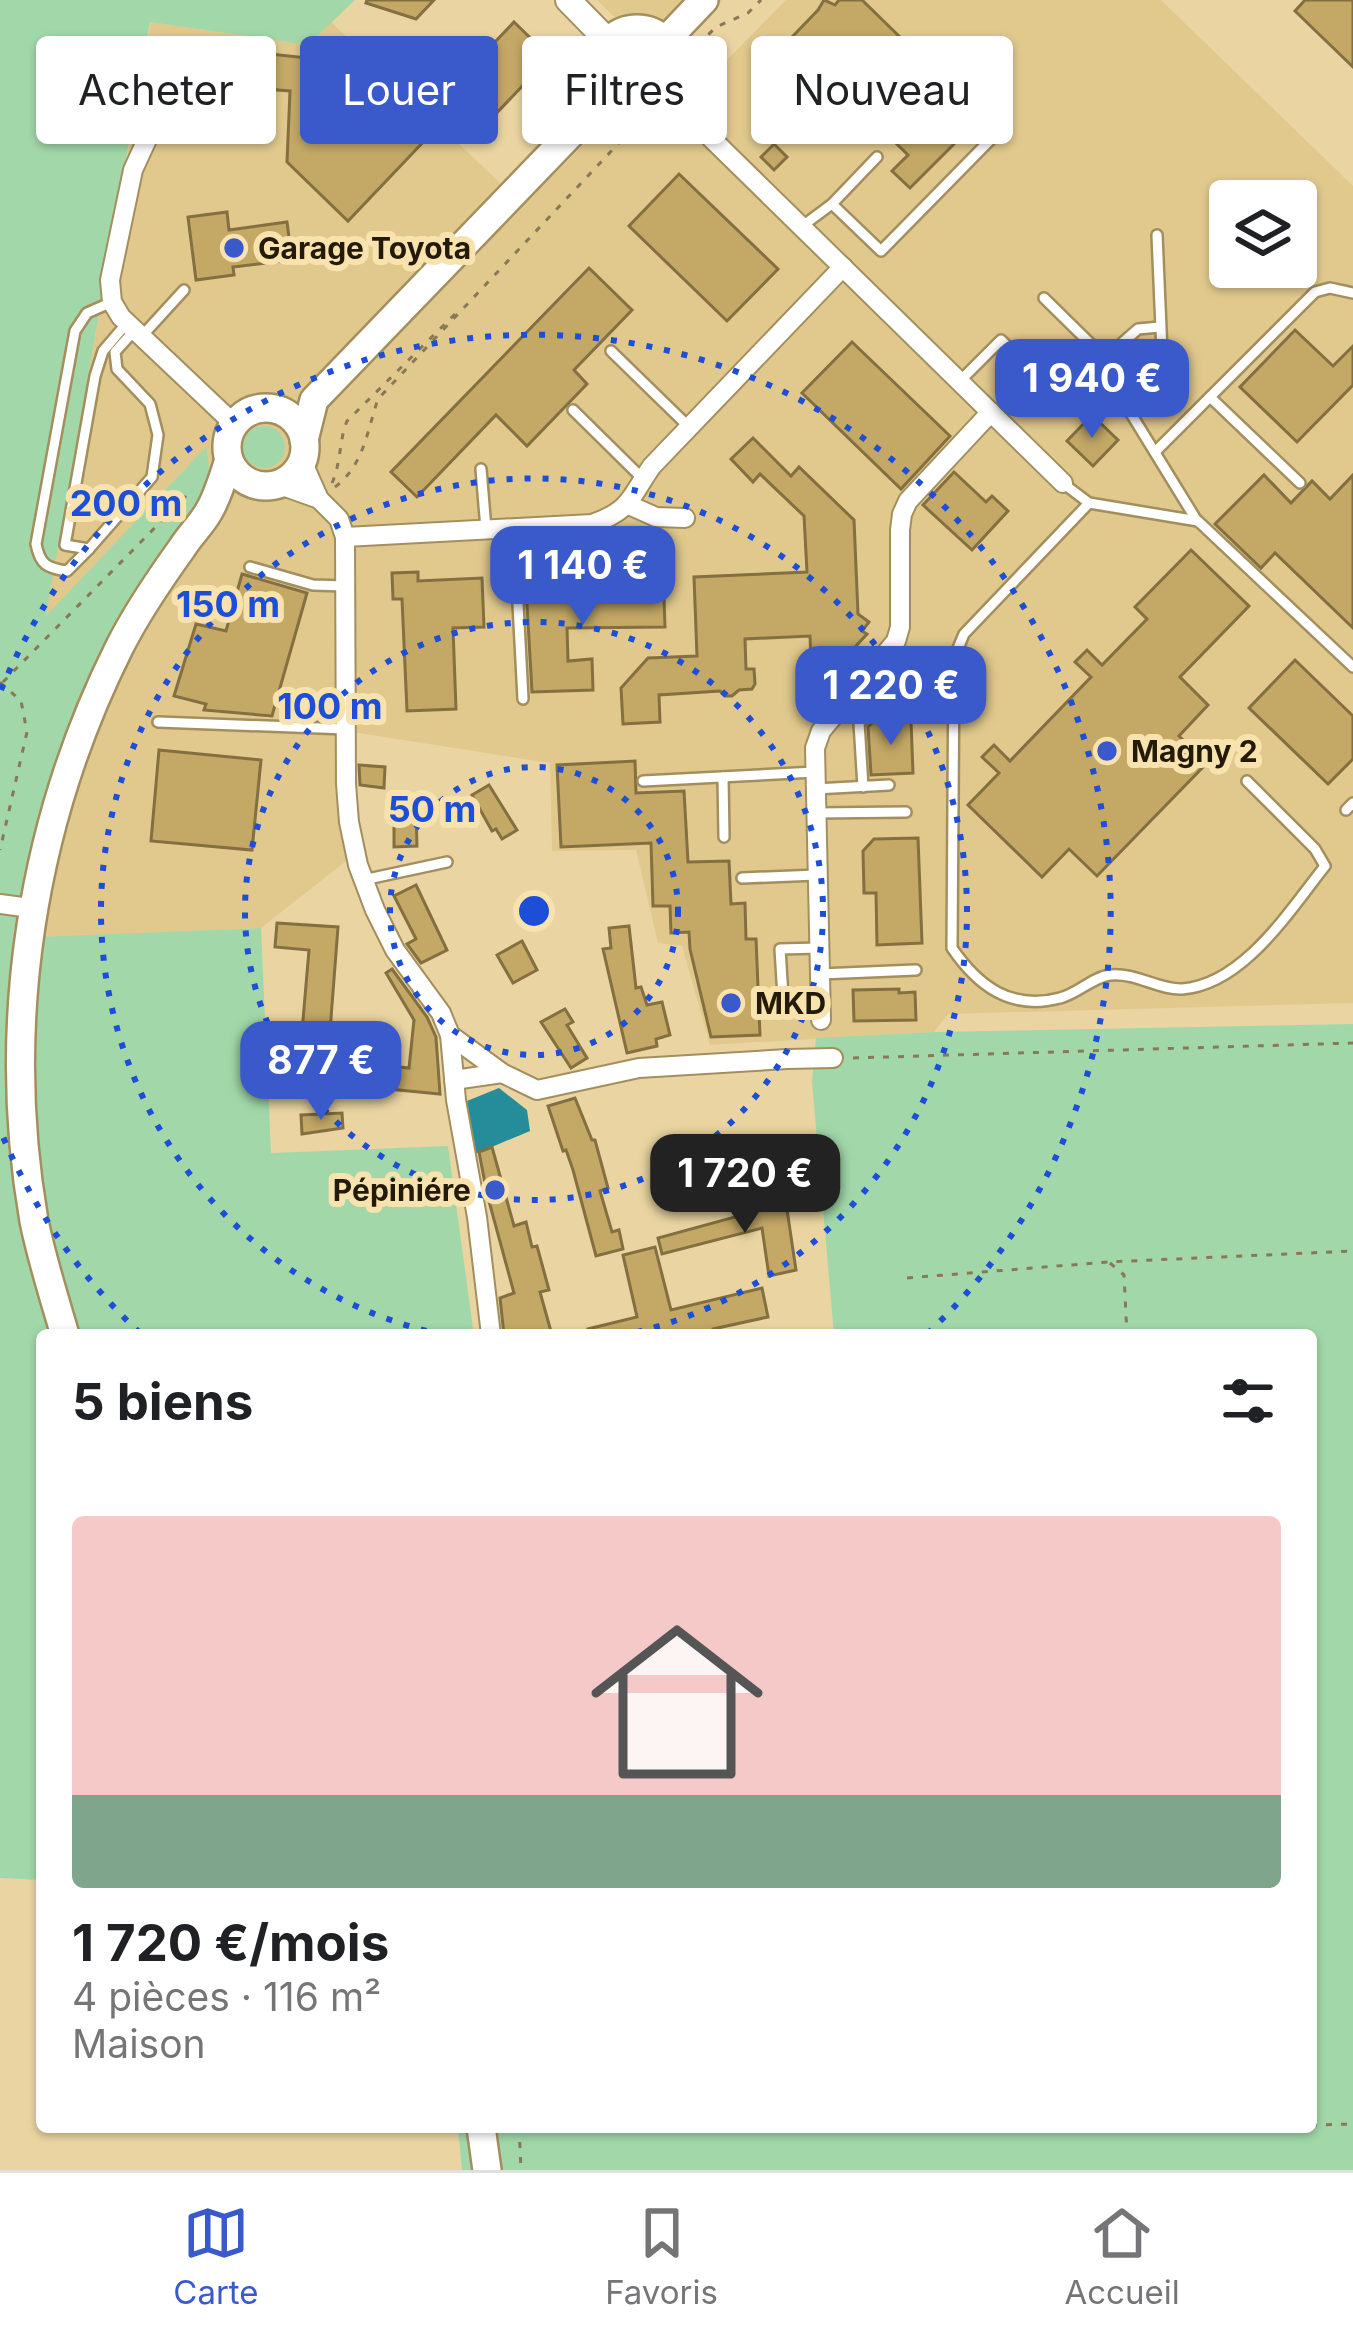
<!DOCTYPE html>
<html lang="fr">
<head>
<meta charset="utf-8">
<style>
	body { margin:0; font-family:Inter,sans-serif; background:#f6f6f6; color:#202124; height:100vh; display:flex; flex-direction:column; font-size:45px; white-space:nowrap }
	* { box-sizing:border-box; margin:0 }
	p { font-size:39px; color:#757577 }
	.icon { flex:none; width:66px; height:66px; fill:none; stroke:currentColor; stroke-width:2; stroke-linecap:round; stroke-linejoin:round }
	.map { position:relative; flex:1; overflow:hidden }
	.sheet { position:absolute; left:36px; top:1329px; width:1281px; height:804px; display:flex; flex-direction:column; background:#fff; border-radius:12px; box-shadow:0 3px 9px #0004 }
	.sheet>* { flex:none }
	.hud { position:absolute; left:36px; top:36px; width:1281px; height:108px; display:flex; gap:24px }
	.buttons { position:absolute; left:1209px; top:180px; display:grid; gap:24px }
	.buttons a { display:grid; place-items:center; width:108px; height:108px; border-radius:12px; background:#fff; box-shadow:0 3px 9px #0004; font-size:60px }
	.price { position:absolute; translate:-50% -102px; padding:0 27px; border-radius:24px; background:#3a59cb; color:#fff; font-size:39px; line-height:78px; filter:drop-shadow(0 3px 6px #0008) }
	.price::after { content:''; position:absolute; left:50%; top:72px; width:36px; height:27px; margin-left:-18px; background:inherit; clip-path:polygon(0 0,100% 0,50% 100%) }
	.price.selected { background:#222; color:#fff }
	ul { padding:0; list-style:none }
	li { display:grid; align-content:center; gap:24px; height:636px; padding:0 36px }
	li span { display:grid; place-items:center; height:372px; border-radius:12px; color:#555 }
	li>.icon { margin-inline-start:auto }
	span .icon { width:216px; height:216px; fill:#fffc; stroke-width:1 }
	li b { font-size:51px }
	h2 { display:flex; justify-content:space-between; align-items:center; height:144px; padding:0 36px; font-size:51px }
	.tag { padding:0 42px; border-radius:12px; background:#fff; box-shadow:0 3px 9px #0004; font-size:42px; line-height:108px }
	.tag.selected { background:#3a59cb; color:#fff }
	.dock { display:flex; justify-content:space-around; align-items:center; height:168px; border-top:3px solid #e0e0e0; background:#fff; font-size:33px; color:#757577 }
	.dock a { display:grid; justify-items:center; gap:6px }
	.dock .selected { color:#3a59cb }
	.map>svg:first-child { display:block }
	.built { fill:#e1c98e; fill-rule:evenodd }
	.green { fill:#a2d8a9 }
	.water { fill:#258c99 }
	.building { fill:#c3a866; stroke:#836f3f; stroke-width:3 }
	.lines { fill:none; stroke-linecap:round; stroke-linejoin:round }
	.service-casing { stroke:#a38f5e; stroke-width:14 }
	.minor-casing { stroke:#a38f5e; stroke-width:22 }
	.tertiary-casing { stroke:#a38f5e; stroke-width:28 }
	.secondary-casing { stroke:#a38f5e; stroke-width:32 }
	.path { stroke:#887956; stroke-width:3; stroke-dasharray:6 9; stroke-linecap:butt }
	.service { stroke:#fff; stroke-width:9 }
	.minor { stroke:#fff; stroke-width:18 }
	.tertiary { stroke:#fff; stroke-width:24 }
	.secondary { stroke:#fff; stroke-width:27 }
	.ring { fill:none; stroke:#1d4ed8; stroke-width:6; stroke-dasharray:6 12 }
	.poi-dot { fill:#3a59cb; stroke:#f8e2ae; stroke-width:4.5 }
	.labels { text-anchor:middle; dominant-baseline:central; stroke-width:12; stroke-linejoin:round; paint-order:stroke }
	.poi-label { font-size:30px; font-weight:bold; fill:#231b07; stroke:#f8e2ae; text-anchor:start }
	.centre { fill:#1d4ed8; stroke:#f8e2ae; stroke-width:6 }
	.ring-label { font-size:36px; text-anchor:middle; font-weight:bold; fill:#1d4ed8; stroke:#f8e2ae; stroke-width:12; stroke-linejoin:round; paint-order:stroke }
</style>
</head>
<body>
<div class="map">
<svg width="1353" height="2170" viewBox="0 0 1353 2170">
	<rect width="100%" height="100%" fill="#ead5a2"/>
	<path class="built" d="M597,0H723L664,65L711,115L715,72L786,0H1161L1353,186V1003L948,1014L934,1032L710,1045L682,946L658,943L636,850L552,851L550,763L352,732L350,858L261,928L12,939L34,840L71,726L45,618L151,22L308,45L331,22L523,205L664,65ZM1230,201H1296V267H1230Z"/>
	<g class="green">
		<path d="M0,0H355L308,45L150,22L46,616L206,447L210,474L202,505L71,726L34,840L12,938L261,928L271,1153L448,1146L474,1335H42V1880L0,1878Z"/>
		<circle cx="636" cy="68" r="20"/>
		<circle cx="264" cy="447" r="21"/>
		<path d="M1353,1024V2170H462L458,2127H1311V1335H834L812,1082L816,1038L934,1032Z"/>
	</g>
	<path class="water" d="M499,1088L527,1110L530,1131L475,1154L467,1101Z"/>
	<g class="building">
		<path d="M367,0H434L416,19L366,3Z"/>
		<path d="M824,0L835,5L839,0H862L902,39L878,64L903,88L922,69L976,122L910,188L892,171L908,155L854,102L828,128L821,121L814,129L764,80L770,72L764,66L818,10Z"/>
		<path d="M1305,0H1353V67L1295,11Z"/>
		<path d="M514,22L550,57L472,139L447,117L348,221L287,162L290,91L249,88L251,52L353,63L407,115L465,54L475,63Z"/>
		<path d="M774,144L787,157L774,170L761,157Z"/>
		<path d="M679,174L778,269L727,321L629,226Z"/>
		<path d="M227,212L229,230L287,222L292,260L233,267L234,275L196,280L188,217Z"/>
		<path d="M589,268L632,310L574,370L587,384L527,446L496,415L417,497L391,472Z"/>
		<path d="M1295,330L1333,366L1353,346V385L1297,442L1240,387Z"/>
		<path d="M852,342L950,436L901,489L802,393Z"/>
		<path d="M1092,415L1118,440L1093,466L1067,441Z"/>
		<path d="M753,438L791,476L799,467L854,520L858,614L869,622L862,631L867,634L855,647L860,652L836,678L837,687L828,696L812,682L810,636L745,639L746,669H754L755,684L752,689L739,690L732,696H726L720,691L659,695L660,722L623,724L621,688L648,658L697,656L694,577L807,572L804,516L760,474L753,482L731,459Z"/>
		<path d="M954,472L986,502L992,496L1008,511L972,550L923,505Z"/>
		<path d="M1264,475L1291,503L1312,481L1330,499L1353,475V628L1275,553L1261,568L1215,524Z"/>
		<path d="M1191,550L1249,606L1180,677L1208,705L1179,736L1207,763L1097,876L1069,849L1042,877L968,805L999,773L982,757L994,745L1010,761L1091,677L1075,662L1087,650L1102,665L1147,619L1135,607Z"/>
		<path d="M418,572V581L482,578L484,627L453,628L456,709L407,711L402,599H393L392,573Z"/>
		<path d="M646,572L648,598H664L665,627L567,628L568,661L592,659L593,690L532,692L526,587H543L544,596L616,592L615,574Z"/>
		<path d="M242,574L307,593L272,716L204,710L206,704L174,696L196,624L226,631Z"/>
		<path d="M1295,660L1353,716V759L1328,784L1249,708Z"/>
		<path d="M911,721L913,773L871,775L868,727L873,722Z"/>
		<path d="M159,750L261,760L252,850L151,841Z"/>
		<path d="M635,761L636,793L684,791L688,862L729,861L731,904L745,903L746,939H756L760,1035L711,1037L690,949L689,932L671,933L670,906H653L651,843L561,847L557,765Z"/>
		<path d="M359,765L385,767L384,788L360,785Z"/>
		<path d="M489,785L517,830L502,839L496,829L492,831L472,795Z"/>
		<path d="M416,809L417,846L394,847V810Z"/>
		<path d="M918,838L922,943L877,945L876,893H864L863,851L874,839Z"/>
		<path d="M416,885L447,950L421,963L407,944L416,939L394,896Z"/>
		<path d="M277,923L338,927L328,1057L300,1055L309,950L275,947Z"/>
		<path d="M629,926L636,988L641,987L647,1005L662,1002L670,1035L656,1039L657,1046L627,1053L603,949L611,948L609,928Z"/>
		<path d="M522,941L537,970L513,983L497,955Z"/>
		<path d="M392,969L427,1017L436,1037L440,1094L326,1083L329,1060L409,1068L414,1020L386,973Z"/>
		<path d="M899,989V993L915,992L916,1020L854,1021L853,990Z"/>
		<path d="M565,1009L573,1022L567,1025L587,1058L571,1068L541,1022Z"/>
		<path d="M575,1098L592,1140H595L608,1188L600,1191L612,1232L619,1230L623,1249L596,1256L573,1170L566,1150L563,1151L548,1106Z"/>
		<path d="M342,1113L343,1128L302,1134L301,1115Z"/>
		<path d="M492,1147L514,1226L526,1222L532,1247L537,1246L549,1290L540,1292L552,1335H504L500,1298L514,1293L487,1194L479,1152Z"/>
		<path d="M786,1203L796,1270L769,1276L762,1228L662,1254L658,1238Z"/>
		<path d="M655,1247L671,1310L762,1288L768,1317L713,1329V1335H589L588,1329L637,1317L623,1255Z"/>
	</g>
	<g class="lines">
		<g class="service-casing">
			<g id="service">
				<path d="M152,120L261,128"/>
				<path d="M149,135L166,60L239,67"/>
				<path d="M832,204L881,251L996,134"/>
				<path d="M801,227L832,204L877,157"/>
				<path d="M1157,235L1162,352"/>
				<path d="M127,323L103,351L95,376L65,545L89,549L152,477L158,435L150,404L117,369L115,352L133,332"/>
				<path d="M142,336L184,290"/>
				<path d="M611,351L690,428"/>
				<path d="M1105,358L1138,329L1160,327"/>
				<path d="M1097,379L1130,412L1197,521"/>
				<path d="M960,381L1001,340L1068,408L1107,369L1105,358L1044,298"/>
				<path d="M1210,397L1300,483"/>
				<path d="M573,410L643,479"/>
				<path d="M1155,452L1315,292L1330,288L1353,293"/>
				<path d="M481,469L486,529"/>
				<path d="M1064,484L1089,503L1198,521L1353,667"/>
				<path d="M1089,503L964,634L954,658L952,948C978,986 1011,1011 1060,998C1077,994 1093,977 1110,975C1135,972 1159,990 1182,989C1243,985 1290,910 1325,866L1315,849L1247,781"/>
				<path d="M514,528L523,699"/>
				<path d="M89,549L67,571C47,568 40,565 36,544L75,331L87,313L112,302"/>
				<path d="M250,567L313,585L346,586"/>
				<path d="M158,722L346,729"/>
				<path d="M723,777L724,837"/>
				<path d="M643,781L815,772"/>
				<path d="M863,787L859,723L876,708L891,706"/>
				<path d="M815,789L889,785"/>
				<path d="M1346,810L1353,803"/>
				<path d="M816,813L906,812"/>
				<path d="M742,878L817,875"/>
				<path d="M363,880L447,862"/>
				<path d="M820,974L916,970"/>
				<path d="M784,1013L780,949L819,948"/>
			</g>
		</g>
		<g class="minor-casing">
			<g id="minor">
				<path d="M665,93L1063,483"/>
				<path d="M149,135L133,170L110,280L112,302L121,317L234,424"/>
				<path d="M302,461L319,499L339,519L345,537L346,784L349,822L358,865L375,910L395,950L441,1013L450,1035L456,1100L477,1217L491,1335"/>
				<path d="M277,484L319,499"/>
				<path d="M629,505L656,517L685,518"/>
				<path d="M345,537L592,524C632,510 630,497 652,466L843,267"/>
				<path d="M0,904L30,908"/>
				<path d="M821,1020L815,748L821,731L896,641L900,627V530L902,514L908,501L991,412"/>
				<path d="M450,1035L502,1073L537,1090L639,1068L787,1059L833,1058"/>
				<path d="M454,1080L502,1073"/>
			</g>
		</g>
		<g class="tertiary-casing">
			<path id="tertiary" d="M568,0L609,42"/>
		</g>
		<g class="secondary-casing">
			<g id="secondary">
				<circle cx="637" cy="67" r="38"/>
				<path d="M665,41L704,0"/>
				<circle cx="266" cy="447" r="39"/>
				<path d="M304,440L314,400L610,93"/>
				<path d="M65,1335C54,1297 42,1260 34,1221C0,1026 31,824 119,648C137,612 159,580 182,548C190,535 202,524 209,511C218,496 223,477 229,460"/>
				<path d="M481,2127L487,2170"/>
			</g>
		</g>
		<g class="path">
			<path d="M689,88L693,81L695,48L716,27L748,13L761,0"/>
			<path d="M332,483C341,463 339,441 347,421L456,313"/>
			<path d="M335,487C364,465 367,431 378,399L633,128L653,125L664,117"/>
			<path d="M0,682L21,701L27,732L0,850"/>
			<path d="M3,682L191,491"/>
			<path d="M853,1058L1353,1043"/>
			<path d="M1110,1263L1124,1275L1127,1335"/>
			<path d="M907,1278L1108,1262L1353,1251"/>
			<path d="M1311,2125L1353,2124"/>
			<path d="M519,2127L521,2170"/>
			<path d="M1161,2127V2130L1254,2127"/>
		</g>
		<use href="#service" class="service"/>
		<use href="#minor" class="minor"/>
		<use href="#tertiary" class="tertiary"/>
		<use href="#secondary" class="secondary"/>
	</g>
	<g class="ring">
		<circle cx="534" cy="911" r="144"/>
		<circle cx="534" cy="911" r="289"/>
		<path d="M444 1335A433 433 0 1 1 624 1335"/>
		<path d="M140 1333A577 577 0 0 1 1 1132M1 690A577 577 0 1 1 928 1333"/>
	</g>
	<g class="poi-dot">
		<circle cx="234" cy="248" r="12"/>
		<circle cx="1107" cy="751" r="12"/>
		<circle cx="731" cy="1003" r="12"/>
		<circle cx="495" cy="1190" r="12"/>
	</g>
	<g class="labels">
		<g class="poi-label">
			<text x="258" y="248">Garage Toyota</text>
			<text x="1131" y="751">Magny 2</text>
			<text x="755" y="1003">MKD</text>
			<text x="471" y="1190" text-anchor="end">Pépiniére</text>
		</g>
	</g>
	<circle cx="534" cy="911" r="18" class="centre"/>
	<g class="ring-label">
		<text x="126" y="516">200 m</text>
		<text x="228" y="617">150 m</text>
		<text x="330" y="719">100 m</text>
		<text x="432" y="822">50 m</text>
	</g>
</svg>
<div class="buttons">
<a><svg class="icon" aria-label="layers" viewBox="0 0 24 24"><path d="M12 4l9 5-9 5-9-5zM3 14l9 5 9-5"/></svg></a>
</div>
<b class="price" style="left:1092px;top:441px">1 940 €</b>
<b class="price" style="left:583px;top:628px">1 140 €</b>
<b class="price" style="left:891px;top:748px">1 220 €</b>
<b class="price" style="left:321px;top:1123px">877 €</b>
<b class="price selected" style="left:745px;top:1236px">1 720 €</b>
<div class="hud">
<a class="tag">Acheter</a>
<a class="tag selected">Louer</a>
<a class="tag">Filtres</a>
<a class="tag">Nouveau</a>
</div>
<section class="sheet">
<h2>5 biens<svg class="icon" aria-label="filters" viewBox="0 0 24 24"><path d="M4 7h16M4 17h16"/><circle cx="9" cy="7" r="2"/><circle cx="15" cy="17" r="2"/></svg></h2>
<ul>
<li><span style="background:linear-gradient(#f6c9c9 75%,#7fa58c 0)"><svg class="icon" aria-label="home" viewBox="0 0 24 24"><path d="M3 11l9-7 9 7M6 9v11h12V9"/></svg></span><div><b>1 720 €/mois</b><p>4 pièces · 116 m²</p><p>Maison</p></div></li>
</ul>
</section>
</div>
<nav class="dock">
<a class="selected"><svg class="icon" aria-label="map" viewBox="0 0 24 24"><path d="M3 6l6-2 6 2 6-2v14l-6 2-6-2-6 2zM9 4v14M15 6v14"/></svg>Carte</a>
<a><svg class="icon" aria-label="saved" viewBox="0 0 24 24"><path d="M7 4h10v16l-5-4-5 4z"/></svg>Favoris</a>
<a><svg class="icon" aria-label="home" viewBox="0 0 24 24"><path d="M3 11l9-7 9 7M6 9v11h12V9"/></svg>Accueil</a>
</nav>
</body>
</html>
